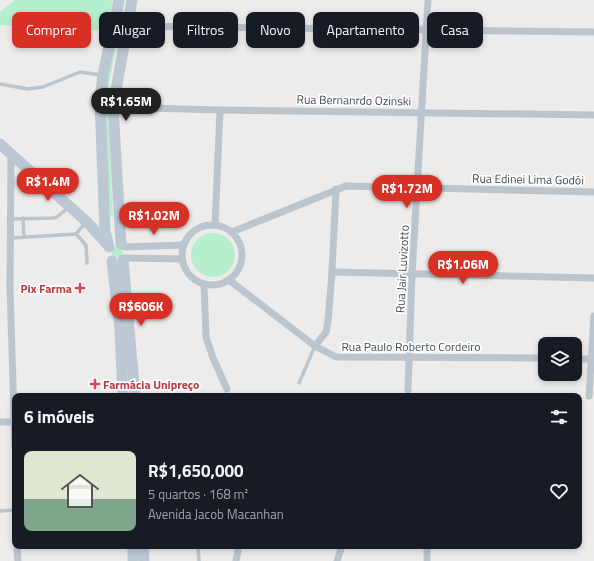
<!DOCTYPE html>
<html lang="pt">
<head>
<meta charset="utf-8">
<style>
	body { margin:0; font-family:"Titillium Web",sans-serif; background:#20242c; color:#f1f3f6; height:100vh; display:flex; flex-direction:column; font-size:15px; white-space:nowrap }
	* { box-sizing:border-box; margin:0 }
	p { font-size:13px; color:#9ea1a6 }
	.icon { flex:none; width:22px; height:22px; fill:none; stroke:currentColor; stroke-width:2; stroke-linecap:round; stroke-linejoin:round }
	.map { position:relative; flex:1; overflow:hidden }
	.side { position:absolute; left:12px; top:393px; width:570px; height:156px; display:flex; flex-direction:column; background:#171b24; border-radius:8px; box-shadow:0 2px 6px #0003 }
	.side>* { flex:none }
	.guide { position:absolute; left:12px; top:12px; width:570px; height:36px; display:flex; gap:8px }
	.tools { position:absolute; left:538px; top:337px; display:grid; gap:8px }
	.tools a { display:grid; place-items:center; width:44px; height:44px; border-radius:8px; background:#171b24; box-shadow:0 2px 6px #0003; font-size:20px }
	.price { position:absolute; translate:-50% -34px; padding:0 9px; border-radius:14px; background:#d93025; color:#fff; font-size:13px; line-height:26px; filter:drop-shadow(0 1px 2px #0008) }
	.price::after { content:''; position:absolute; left:50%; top:24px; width:12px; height:9px; margin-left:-6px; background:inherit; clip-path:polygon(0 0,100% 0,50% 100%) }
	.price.selected { background:#222; color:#fff }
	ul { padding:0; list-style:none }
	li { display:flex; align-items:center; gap:12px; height:100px; padding:0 12px }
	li+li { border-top:1px solid #363941 }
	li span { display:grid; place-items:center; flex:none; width:112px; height:80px; border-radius:8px; color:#555 }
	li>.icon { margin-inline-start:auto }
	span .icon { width:48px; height:48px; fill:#fffc; stroke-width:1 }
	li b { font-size:17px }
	h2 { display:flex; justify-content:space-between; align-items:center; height:48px; padding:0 12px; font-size:17px }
	.pill { padding:0 14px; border-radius:8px; background:#171b24; box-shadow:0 2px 6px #0003; font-size:14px; line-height:36px }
	.pill.selected { background:#d93025; color:#fff }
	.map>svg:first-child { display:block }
	.green { fill:#b6efcd }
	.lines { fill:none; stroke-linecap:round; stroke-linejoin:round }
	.lane { stroke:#bbc5ce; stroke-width:3.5 }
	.street { stroke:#bbc5ce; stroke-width:7 }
	.secondary { stroke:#bdc8d5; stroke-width:11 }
	.health-dot { fill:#e0444e; stroke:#fff; stroke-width:1.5 }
	.labels { text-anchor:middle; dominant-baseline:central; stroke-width:3.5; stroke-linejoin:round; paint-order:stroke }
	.street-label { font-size:12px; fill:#434e59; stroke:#fff }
	.health-label { font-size:12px; font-weight:bold; fill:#be3a42; stroke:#fff; text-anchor:end }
</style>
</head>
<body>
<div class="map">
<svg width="594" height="561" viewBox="0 0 594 561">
	<rect width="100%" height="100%" fill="#eeebeb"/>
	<g class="green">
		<path d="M15,0H113L105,31L0,25V12Z"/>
		<path d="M122,0H125L107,95L113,217L110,214L104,96Z"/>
		<circle cx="213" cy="255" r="22"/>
		<circle cx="117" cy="252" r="5.5"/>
	</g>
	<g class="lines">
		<g class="lane">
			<path d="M0,84L28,89L43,87L80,72L101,75"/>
			<path d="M23,218L24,237"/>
			<path d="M11,219L53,218L57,217L68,208"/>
			<path d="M76,234L86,245L87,263"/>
			<path d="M11,238L76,234L86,222"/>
			<path d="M299,383L315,346"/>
			<path d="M0,511L15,510"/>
			<path d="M198,546L199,561"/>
		</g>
		<g class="street">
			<path d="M126,26L594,32"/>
			<path d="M113,107L220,110L594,115"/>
			<path d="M11,154L10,287L15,448"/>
			<circle cx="212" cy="255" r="30"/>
			<path d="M215,225L220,110"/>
			<path d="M232,232L346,186L594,192"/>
			<path d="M125,247L184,245"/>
			<path d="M125,258L182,259"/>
			<path d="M332,272L594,278"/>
			<path d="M229,280L315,346L336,357L545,358"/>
			<path d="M204,284L206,337L213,358L227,389"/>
			<path d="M315,346L326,332L328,321L332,272L336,189"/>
			<path d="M575,359H594"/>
			<path d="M408,390L412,275L428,0"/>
			<path d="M589,396L594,316"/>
			<path d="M0,422H15"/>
			<path d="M17,546L18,561"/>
			<path d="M427,546V561"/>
			<path d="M236,561L239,546"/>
			<path d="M337,561L342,546"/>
		</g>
		<g class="secondary">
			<path d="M0,144L87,222L106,243"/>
			<path d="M121,244L113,107L132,0"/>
			<path d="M109,247L105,231L100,100L103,75L119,0"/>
			<path d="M123,260L135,396"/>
			<path d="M112,261L120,330L123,396"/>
			<path d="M133,546V561"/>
			<path d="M143,546L144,561"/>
		</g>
	</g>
	<g class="health-dot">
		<path d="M78 282h4v4h4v4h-4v4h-4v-4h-4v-4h4z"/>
		<path d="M93 378h4v4h4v4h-4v4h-4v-4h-4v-4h4z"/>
	</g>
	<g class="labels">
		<g class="street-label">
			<text transform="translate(354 100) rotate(1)">Rua Bernanrdo Ozinski</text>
			<text transform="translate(528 179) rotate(1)">Rua Edinei Lima Godói</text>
			<text transform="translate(402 269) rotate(-87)">Rua Jair Luvizotto</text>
			<text x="411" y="346">Rua Paulo Roberto Cordeiro</text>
		</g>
		<g class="health-label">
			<text x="72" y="288">Pix Farma</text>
			<text x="103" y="384" text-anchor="start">Farmácia Unipreço</text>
		</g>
	</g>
</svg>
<div class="tools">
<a><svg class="icon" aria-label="layers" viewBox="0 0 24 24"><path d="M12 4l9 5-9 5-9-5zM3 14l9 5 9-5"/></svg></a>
</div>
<b class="price selected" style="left:126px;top:122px">R$1.65M</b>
<b class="price" style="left:48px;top:202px">R$1.4M</b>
<b class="price" style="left:407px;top:209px">R$1.72M</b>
<b class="price" style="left:154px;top:236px">R$1.02M</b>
<b class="price" style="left:463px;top:285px">R$1.06M</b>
<b class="price" style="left:141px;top:327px">R$606K</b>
<div class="guide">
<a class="pill selected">Comprar</a>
<a class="pill">Alugar</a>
<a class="pill">Filtros</a>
<a class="pill">Novo</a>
<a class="pill">Apartamento</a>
<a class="pill">Casa</a>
</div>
<section class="side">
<h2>6 imóveis<svg class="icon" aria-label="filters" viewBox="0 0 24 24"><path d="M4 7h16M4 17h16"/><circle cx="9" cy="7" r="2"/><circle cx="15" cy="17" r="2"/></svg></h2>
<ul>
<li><span style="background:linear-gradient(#dfe7d0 60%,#7fa58c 0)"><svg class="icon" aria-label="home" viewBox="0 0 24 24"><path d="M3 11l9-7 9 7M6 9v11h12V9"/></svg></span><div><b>R$1,650,000</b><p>5 quartos · 168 m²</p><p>Avenida Jacob Macanhan</p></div><svg class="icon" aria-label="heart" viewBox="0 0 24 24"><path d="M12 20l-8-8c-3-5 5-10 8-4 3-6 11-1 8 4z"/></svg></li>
</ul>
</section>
</div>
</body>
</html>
